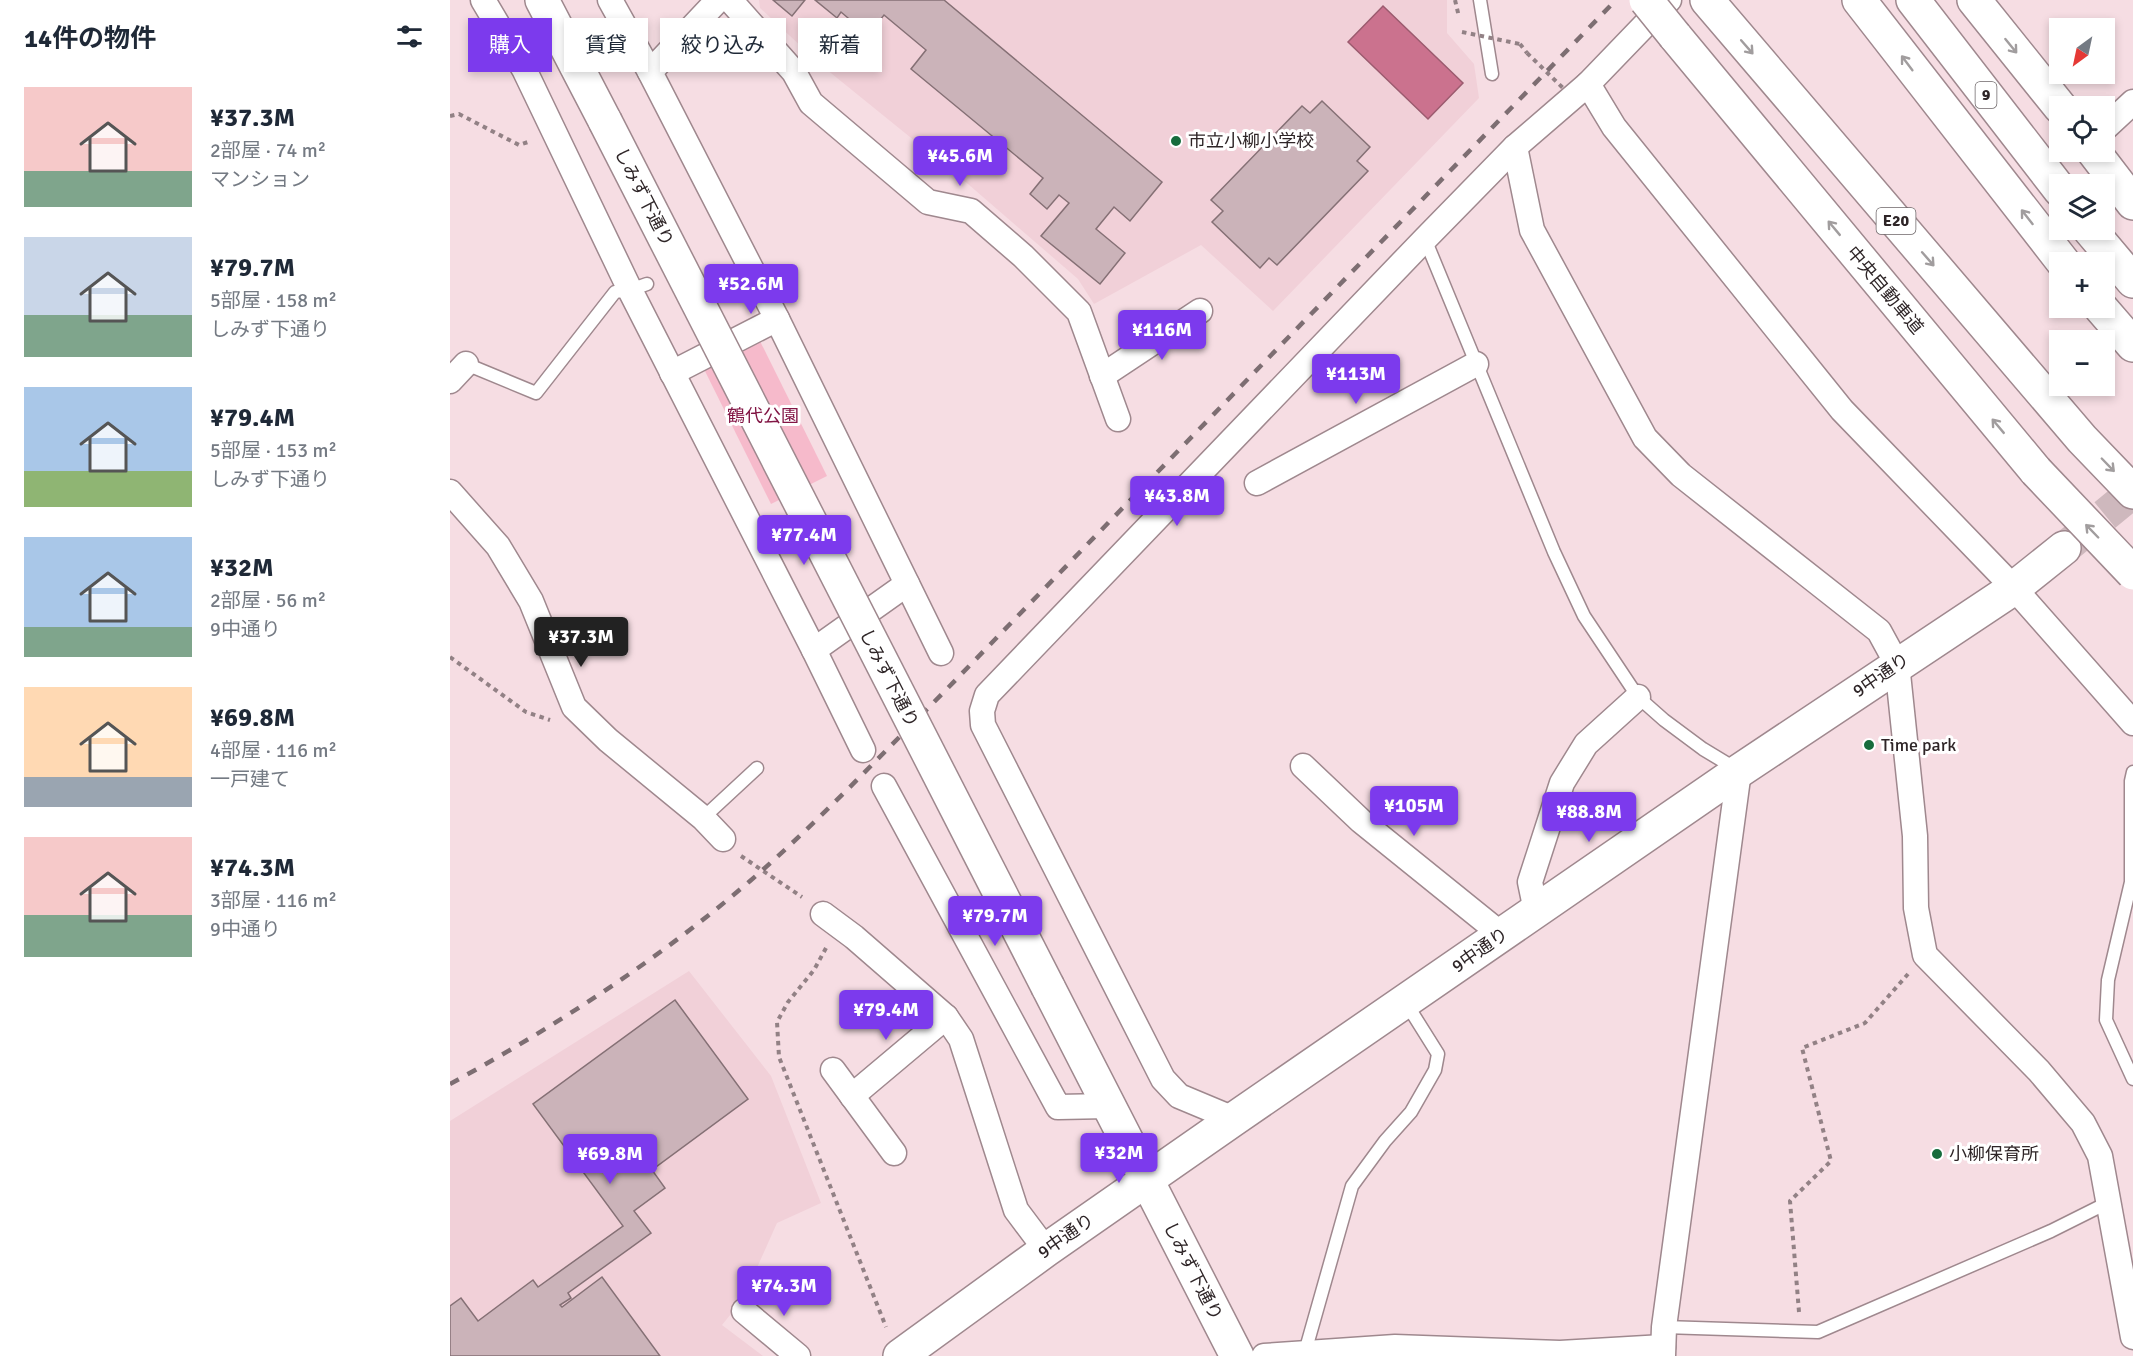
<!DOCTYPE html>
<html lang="ja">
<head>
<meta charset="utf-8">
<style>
	body { margin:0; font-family:Signika,"Noto Sans JP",sans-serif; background:#f2f2f3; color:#1f2937; height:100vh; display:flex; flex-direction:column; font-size:22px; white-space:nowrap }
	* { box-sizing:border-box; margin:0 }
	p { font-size:20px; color:#747a83 }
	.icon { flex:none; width:33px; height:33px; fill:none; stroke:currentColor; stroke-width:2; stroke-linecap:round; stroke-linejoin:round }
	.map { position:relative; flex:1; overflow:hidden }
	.side { display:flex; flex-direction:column; background:#fff; width:450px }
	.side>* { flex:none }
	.hud { position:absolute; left:18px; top:18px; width:570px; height:54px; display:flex; gap:12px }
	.needle { width:39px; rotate:213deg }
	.controls { position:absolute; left:1599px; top:18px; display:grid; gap:12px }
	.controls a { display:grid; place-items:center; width:66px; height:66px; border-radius:0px; background:#fff; box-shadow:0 3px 9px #0003; font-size:30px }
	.price { position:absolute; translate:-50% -51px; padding:0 14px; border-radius:6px; background:#7c3aed; color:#fff; font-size:20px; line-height:39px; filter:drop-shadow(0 2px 3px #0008) }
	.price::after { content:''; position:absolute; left:50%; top:36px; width:18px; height:14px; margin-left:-9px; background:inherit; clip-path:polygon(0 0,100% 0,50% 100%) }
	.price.on { background:#222; color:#fff }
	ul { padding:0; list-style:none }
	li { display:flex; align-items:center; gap:18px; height:150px; padding:0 24px }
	li span { display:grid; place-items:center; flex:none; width:168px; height:120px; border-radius:0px; color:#555 }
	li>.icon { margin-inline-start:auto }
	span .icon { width:72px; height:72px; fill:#fffc; stroke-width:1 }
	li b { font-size:26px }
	h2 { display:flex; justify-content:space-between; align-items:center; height:72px; padding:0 24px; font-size:26px }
	.pill { padding:0 21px; border-radius:0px; background:#fff; box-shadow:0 3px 9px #0003; font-size:21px; line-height:54px }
	.pill.on { background:#7c3aed; color:#fff }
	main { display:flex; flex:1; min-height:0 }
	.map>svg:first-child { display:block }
	.built { fill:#f1d0d8 }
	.green { fill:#f6bacb }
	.water { fill:#cb728e; stroke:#9c5b6f; stroke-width:1.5 }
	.building { fill:#cbb3b9; stroke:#857075; stroke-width:1.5 }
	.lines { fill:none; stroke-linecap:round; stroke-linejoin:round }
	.secondary-tunnel { stroke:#ceb8bd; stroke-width:33; stroke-dasharray:33 16; stroke-linecap:butt }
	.lane-casing { stroke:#9f888e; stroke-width:15 }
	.street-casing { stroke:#9f888e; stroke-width:27 }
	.secondary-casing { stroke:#9f888e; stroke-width:36 }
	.primary-casing { stroke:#9f888e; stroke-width:36 }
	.highway-casing { stroke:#9f888e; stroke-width:36 }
	.path { stroke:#928185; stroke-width:4; stroke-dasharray:4.5 4.5; stroke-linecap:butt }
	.lane { stroke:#fff; stroke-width:12 }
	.street { stroke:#fff; stroke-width:24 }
	.secondary { stroke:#fff; stroke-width:33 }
	.primary { stroke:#fff; stroke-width:33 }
	.highway { stroke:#fff; stroke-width:33 }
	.rail { stroke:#7d6e72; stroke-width:4.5; stroke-dasharray:10 10; stroke-linecap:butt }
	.secondary-bridge-casing { stroke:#9f888e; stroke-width:36; stroke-linecap:butt }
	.highway-bridge-casing { stroke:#9f888e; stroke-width:36; stroke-linecap:butt }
	.path-bridge { stroke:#928185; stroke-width:4; stroke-dasharray:4.5 4.5; stroke-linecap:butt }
	.secondary-bridge { stroke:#fff; stroke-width:33 }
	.highway-bridge { stroke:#fff; stroke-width:33 }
	.oneway { stroke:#a19d9e }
	.poi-dot { fill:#176c3d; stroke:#fff; stroke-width:2 }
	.labels { text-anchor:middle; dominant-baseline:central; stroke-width:6; stroke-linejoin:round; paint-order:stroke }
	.shield { fill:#fff; stroke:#6d6668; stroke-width:1.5 }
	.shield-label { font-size:16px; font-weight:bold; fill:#2e2527 }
	.poi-label { font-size:18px; fill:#2e2527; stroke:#fff; text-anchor:start }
	.street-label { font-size:18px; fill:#2e2527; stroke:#fff }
	.park-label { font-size:18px; fill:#821645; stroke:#fff }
</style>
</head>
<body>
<main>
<section class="side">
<h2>14件の物件<svg class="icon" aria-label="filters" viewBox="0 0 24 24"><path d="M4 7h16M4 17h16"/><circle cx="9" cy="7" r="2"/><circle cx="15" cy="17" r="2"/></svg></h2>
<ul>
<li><span style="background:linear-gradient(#f6c9c9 70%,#7fa58c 0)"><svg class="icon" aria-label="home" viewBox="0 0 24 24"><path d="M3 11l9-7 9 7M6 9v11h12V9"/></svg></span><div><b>¥37.3M</b><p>2部屋 · 74 m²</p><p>マンション</p></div></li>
<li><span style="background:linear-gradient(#c9d6e8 65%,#7fa58c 0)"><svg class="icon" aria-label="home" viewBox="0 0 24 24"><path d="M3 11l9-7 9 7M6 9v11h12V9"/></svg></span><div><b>¥79.7M</b><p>5部屋 · 158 m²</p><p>しみず下通り</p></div></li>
<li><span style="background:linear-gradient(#a9c7e8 70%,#8fb573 0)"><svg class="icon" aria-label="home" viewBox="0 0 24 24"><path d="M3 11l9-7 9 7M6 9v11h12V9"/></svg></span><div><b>¥79.4M</b><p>5部屋 · 153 m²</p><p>しみず下通り</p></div></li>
<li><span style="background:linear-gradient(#a9c7e8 75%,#7fa58c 0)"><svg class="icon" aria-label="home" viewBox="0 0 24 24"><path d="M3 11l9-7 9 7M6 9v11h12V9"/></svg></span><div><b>¥32M</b><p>2部屋 · 56 m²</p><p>9中通り</p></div></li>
<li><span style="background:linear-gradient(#ffd9b3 75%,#9aa5b1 0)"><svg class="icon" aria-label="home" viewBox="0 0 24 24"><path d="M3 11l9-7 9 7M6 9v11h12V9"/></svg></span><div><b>¥69.8M</b><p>4部屋 · 116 m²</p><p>一戸建て</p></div></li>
<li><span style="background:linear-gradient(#f6c9c9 65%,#7fa58c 0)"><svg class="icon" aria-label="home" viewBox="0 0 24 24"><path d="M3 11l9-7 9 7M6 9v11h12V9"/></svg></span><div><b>¥74.3M</b><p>3部屋 · 116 m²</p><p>9中通り</p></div></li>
</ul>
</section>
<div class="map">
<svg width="1683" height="1356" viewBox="0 0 1683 1356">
	<rect width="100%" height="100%" fill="#f6dde3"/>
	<g class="built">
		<path d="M309,0H997V33L1024,64L1029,98L823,311L751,245L644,304L628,279L518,184L371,65L310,8Z"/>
		<path d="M239,971L321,1076L371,1203L327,1223L293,1299L272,1325L313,1356H0V1121Z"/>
	</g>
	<path class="green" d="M304,329L377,476L321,504L248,357Z"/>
	<path class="water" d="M933,6L1013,83L978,119L898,42Z"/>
	<g class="building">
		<path d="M323,0H355L342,16Z"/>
		<path d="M365,0H494L712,182L680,221L664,207L646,229L675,253L650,284L591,236L619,203L609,195L597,209L580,194L593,178L461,69L476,50L434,15L418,35L391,12L387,18Z"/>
		<path d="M872,101L920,147L907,161L918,171L827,265L819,258L810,268L762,222L773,211L761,200L852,106L860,113Z"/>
		<path d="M225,1000L298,1099L202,1170L215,1188L184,1211L201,1233L118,1293L121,1298L110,1305L112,1307L152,1277L210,1356H0V1306L11,1298L28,1321L83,1280L88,1287L173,1226L83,1104Z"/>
	</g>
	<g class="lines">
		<path class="secondary-tunnel" d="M1617,546L1683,492"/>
		<g class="lane-casing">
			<g id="lane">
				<path d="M1030,0L1042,74"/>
				<path d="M975,239L1104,552L1134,616L1188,697L1214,720L1253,749L1286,769"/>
				<path d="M16,364L86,393L165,292L180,290L197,284"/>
				<path d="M1683,772L1681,781V882L1658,980L1656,1020L1683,1079"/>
				<path d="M253,818L307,768"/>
				<path d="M1214,1327L1368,1332L1601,1231L1657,1203"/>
				<path d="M855,1352L902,1186L935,1141L961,1112L985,1070L988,1054L956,1003"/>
			</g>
		</g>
		<g class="street-casing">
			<g id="street">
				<path d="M33,0L74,69L180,290L364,650L413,750"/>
				<path d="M160,0L200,72"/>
				<path d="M268,0L200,72L327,319L491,653"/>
				<path d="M280,0L344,72L361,103L478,202L521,211L573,256L629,312L668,419"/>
				<path d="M1138,84L1164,127L1392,410L1564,588L1683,723"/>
				<path d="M1654,129L1683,102"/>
				<path d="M1065,147L1082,230L1195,438L1231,475L1429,631L1447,664L1465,836L1466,908L1475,955L1589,1071L1633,1123L1650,1156L1683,1337"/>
				<path d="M222,373L327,319"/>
				<path d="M652,376L750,311"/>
				<path d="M0,381L16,364"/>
				<path d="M807,483L1026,364"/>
				<path d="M0,492L48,546L81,601L124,707L158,740L253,818L273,839"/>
				<path d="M364,650L457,584"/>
				<path d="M853,766L911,821L1051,934"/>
				<path d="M434,786L608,1107L658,1106"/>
				<path d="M1086,911L1080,882L1112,783L1136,744L1188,697"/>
				<path d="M373,914L404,937L496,1017L511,1039L566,1210L596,1250"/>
				<path d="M383,1070L444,1153"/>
				<path d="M402,1096L496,1017"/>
				<path d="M784,1119L729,1096L713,1079L533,725L532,711L537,695L975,239L1065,147L1138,84L1219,0"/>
				<path d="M294,1311L348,1356"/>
				<path d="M814,1356L945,1347L1110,1353L1213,1347"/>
				<path d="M1213,1356L1214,1327L1289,771"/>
			</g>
		</g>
		<g class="secondary-casing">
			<g id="secondary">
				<path d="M92,0L155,121"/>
				<path d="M598,987L787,1356"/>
				<path d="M450,1356L596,1250L784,1119L1289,771L1564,588L1614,548"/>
			</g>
		</g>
		<g class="primary-casing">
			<g id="primary">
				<path d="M1409,0L1613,262"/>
				<path d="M1463,0L1610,190"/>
				<path d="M1524,0L1610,107"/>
				<path d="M1644,152L1683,203"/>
				<path d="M1640,230L1683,281"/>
				<path d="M1651,308L1683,345"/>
			</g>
		</g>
		<g class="highway-casing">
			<g id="highway">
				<path d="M1257,0L1632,439L1683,492"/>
				<path d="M1225,36L1586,471"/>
			</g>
		</g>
		<g class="path">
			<path d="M1005,0L1009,17"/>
			<path d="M1070,44L1077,53"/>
			<path d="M0,116L9,114L69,145L81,141"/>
			<path d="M0,657L76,712L100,720"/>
			<path d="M291,856L352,897"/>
			<path d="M376,948L364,970L338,1002L327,1022L329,1057L436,1327"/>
			<path d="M1349,1312L1340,1201L1381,1161L1352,1048L1415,1023L1458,974"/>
		</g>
		<use href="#lane" class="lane"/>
		<use href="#street" class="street"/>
		<use href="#secondary" class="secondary"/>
		<use href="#primary" class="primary"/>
		<use href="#highway" class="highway"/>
		<path class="rail" d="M0,1084C106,1026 208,960 300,881C367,823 429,757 492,694L1166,0"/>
		<g class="secondary-bridge-casing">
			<path id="secondary-bridge" d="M155,121L598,987"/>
		</g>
		<g class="highway-bridge-casing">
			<g id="highway-bridge">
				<path d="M1196,0L1225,36"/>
				<path d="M1586,471L1683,573"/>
			</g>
		</g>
		<g class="path-bridge">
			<path d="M1012,32L1070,44"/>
			<path d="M1077,53L1114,89"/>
		</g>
		<use href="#secondary-bridge" class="secondary-bridge"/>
		<use href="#highway-bridge" class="highway-bridge"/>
	</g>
	<defs><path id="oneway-shaft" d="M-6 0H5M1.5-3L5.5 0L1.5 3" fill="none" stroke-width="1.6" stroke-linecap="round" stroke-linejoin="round" transform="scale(1.5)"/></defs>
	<g class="oneway">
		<use href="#oneway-shaft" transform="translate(1561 46) rotate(51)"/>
		<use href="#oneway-shaft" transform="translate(1297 47) rotate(49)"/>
		<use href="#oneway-shaft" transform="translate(1457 63) rotate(-127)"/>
		<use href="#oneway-shaft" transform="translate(1577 217) rotate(-128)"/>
		<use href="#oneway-shaft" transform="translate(1384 228) rotate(-130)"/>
		<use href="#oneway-shaft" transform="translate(1478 259) rotate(49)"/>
		<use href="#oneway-shaft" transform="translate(1548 426) rotate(-130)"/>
		<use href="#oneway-shaft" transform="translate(1658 465) rotate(46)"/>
		<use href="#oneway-shaft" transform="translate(1642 531) rotate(-134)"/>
	</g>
	<g class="poi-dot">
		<circle cx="726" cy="141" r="6"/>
		<circle cx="1419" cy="745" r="6"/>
		<circle cx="1487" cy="1154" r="6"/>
	</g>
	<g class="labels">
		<g class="shield">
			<rect x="1525.5" y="82" width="21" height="26" rx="4.5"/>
			<rect x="1426.5" y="208" width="39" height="26" rx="4.5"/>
		</g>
		<g class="shield-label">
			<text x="1536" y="95">9</text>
			<text x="1446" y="221">E20</text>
		</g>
		<g class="poi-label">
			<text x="738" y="141">市立小柳小学校</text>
			<text x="1431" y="745">Time park</text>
			<text x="1499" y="1154">小柳保育所</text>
		</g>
		<g class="street-label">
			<text transform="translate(194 197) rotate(63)">しみず下通り</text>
			<text transform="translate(1435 290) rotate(50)">中央自動車道</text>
			<text transform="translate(1431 675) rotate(-34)">9中通り</text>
			<text transform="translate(439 678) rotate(63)">しみず下通り</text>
			<text transform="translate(1030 950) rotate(-35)">9中通り</text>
			<text transform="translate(616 1236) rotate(-35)">9中通り</text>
			<text transform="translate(743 1271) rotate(63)">しみず下通り</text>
		</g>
		<g class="park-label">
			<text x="313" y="416">鶴代公園</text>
		</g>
	</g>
</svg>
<div class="controls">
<a><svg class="needle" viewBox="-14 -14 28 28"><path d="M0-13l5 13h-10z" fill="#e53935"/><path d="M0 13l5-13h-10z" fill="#747a83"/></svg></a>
<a><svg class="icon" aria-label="locate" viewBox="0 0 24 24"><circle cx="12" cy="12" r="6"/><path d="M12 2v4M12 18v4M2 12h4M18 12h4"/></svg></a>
<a><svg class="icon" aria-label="layers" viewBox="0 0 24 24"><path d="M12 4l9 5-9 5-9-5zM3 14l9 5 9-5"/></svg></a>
<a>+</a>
<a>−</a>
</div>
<b class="price" style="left:510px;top:187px">¥45.6M</b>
<b class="price" style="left:301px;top:315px">¥52.6M</b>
<b class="price" style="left:712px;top:361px">¥116M</b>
<b class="price" style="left:906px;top:405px">¥113M</b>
<b class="price" style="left:727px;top:527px">¥43.8M</b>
<b class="price" style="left:354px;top:566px">¥77.4M</b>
<b class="price on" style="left:131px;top:668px">¥37.3M</b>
<b class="price" style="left:964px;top:837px">¥105M</b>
<b class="price" style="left:1139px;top:843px">¥88.8M</b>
<b class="price" style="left:545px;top:947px">¥79.7M</b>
<b class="price" style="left:436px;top:1041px">¥79.4M</b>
<b class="price" style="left:669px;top:1184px">¥32M</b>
<b class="price" style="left:160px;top:1185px">¥69.8M</b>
<b class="price" style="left:334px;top:1317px">¥74.3M</b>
<div class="hud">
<a class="pill on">購入</a>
<a class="pill">賃貸</a>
<a class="pill">絞り込み</a>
<a class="pill">新着</a>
</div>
</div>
</main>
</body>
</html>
